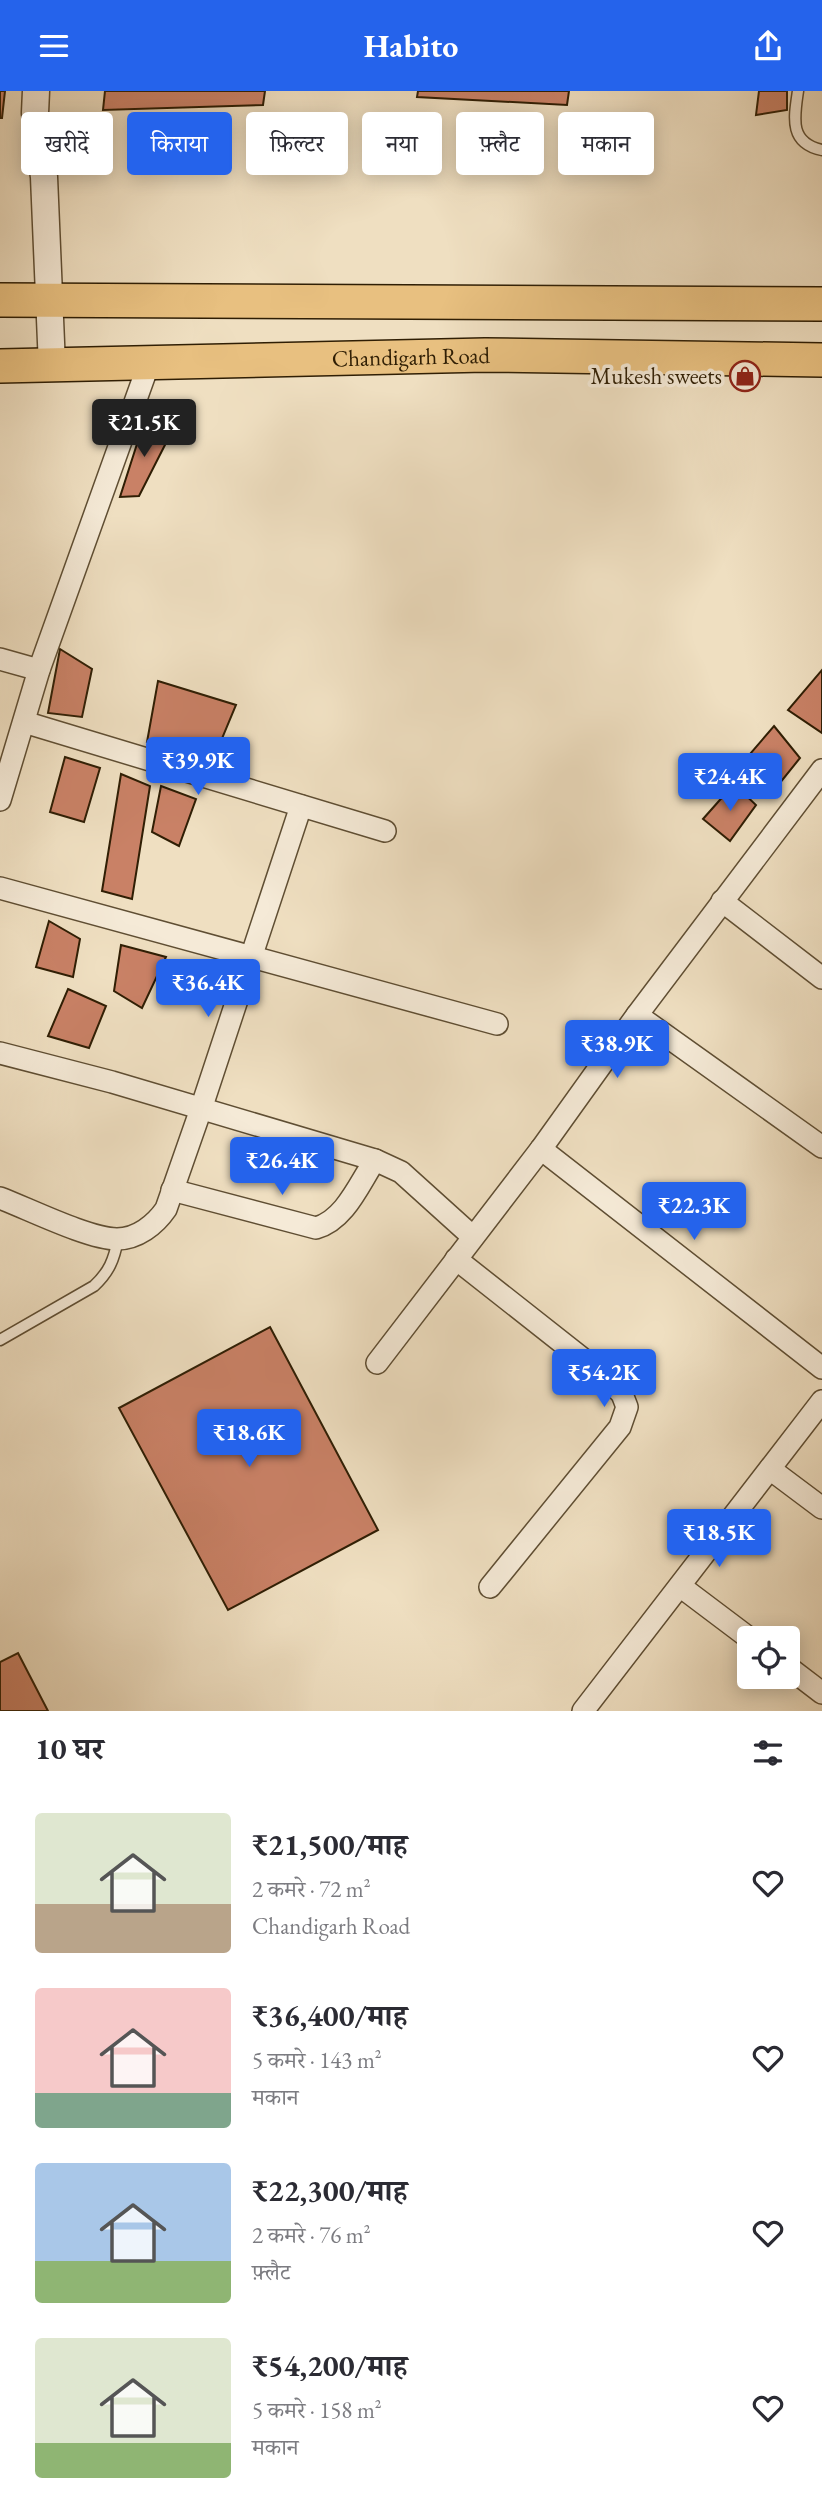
<!DOCTYPE html>
<html lang="hi">
<head>
<meta charset="utf-8">
<style>
	body { margin:0; font-family:"EB Garamond","Noto Serif Devanagari",serif; background:#f2f2f3; color:#2b2b33; height:100vh; display:flex; flex-direction:column; font-size:26px; white-space:nowrap }
	* { box-sizing:border-box; margin:0 }
	p { font-size:23px; color:#7c7c81 }
	.icon { flex:none; width:38px; height:38px; fill:none; stroke:currentColor; stroke-width:2; stroke-linecap:round; stroke-linejoin:round }
	.map { position:relative; height:1620px; overflow:hidden }
	.panel { display:flex; flex-direction:column; background:#fff; flex:1 }
	.panel>* { flex:none }
	.top-card { position:absolute; left:21px; top:21px; width:780px; height:63px; display:flex; gap:14px }
	.fabs { position:absolute; left:737px; top:1535px; display:grid; gap:14px }
	.fabs a { display:grid; place-items:center; width:63px; height:63px; border-radius:7px; background:#fff; box-shadow:0 4px 18px #0003; font-size:35px }
	.price { position:absolute; translate:-50% -60px; padding:0 16px; border-radius:7px; background:#2563eb; color:#fff; font-size:23px; line-height:46px; filter:drop-shadow(0 2px 4px #0008) }
	.price::after { content:''; position:absolute; left:50%; top:42px; width:21px; height:16px; margin-left:-10px; background:inherit; clip-path:polygon(0 0,100% 0,50% 100%) }
	.price.current { background:#222; color:#fff }
	ul { padding:0; list-style:none }
	li { display:flex; align-items:center; gap:21px; height:175px; padding:0 35px }
	li span { display:grid; place-items:center; flex:none; width:196px; height:140px; border-radius:7px; color:#555 }
	li>.icon { margin-inline-start:auto }
	span .icon { width:84px; height:84px; fill:#fffc; stroke-width:1 }
	li b { font-size:30px }
	h2 { display:flex; justify-content:space-between; align-items:center; height:84px; padding:0 35px; font-size:30px }
	.pill { padding:0 24px; border-radius:7px; background:#fff; box-shadow:0 4px 18px #0003; font-size:24px; line-height:63px }
	.pill.current { background:#2563eb; color:#fff }
	header { display:flex; justify-content:space-between; align-items:center; height:91px; padding:0 35px; background:#2563eb; color:#fff; font-size:32px; font-weight:700 }
	.map>svg:first-child { display:block }
	.building { fill:#c98166; stroke:#2f1e04; stroke-width:2 }
	.lines { fill:none; stroke-linecap:round; stroke-linejoin:round }
	.service-casing { stroke:#5f4e33; stroke-width:13 }
	.minor-casing { stroke:#5f4e33; stroke-width:24 }
	.tertiary-casing { stroke:#5f4e33; stroke-width:29 }
	.primary-casing { stroke:#2f1e04; stroke-width:36 }
	.service { stroke:#f5ead7; stroke-width:10 }
	.minor { stroke:#f5ead7; stroke-width:21 }
	.tertiary { stroke:#f5ead7; stroke-width:26 }
	.primary { stroke:#e8c080; stroke-width:33 }
	.labels { text-anchor:middle; dominant-baseline:central; stroke-width:7; stroke-linejoin:round; paint-order:stroke }
	.street-label { font-size:23px; fill:#2f1e04; stroke:#f5ead7 }
	.poi-label { font-size:23px; fill:#2f1e04; stroke:#f5ead7; text-anchor:end }
</style>
</head>
<body>
<header><svg class="icon" aria-label="menu" viewBox="0 0 24 24"><path d="M4 6h16M4 12h16M4 18h16"/></svg>Habito<svg class="icon" aria-label="share" viewBox="0 0 24 24"><path d="M12 15V3M7 8l5-5 5 5M5 13v7h14v-7"/></svg></header>
<div class="map">
<svg width="822" height="1620" viewBox="0 0 822 1620">
	<rect width="100%" height="100%" fill="#efdfc1"/>
	<filter id="stains"><feTurbulence type="fractalNoise" baseFrequency=".00286" numOctaves="4"/><feColorMatrix values="0 0 0 0 .2 0 0 0 0 .09 0 0 0 0 .02 0 0 0 .5 -.17"/></filter>
	<radialGradient id="worn" r=".72"><stop offset=".6" stop-color="#630" stop-opacity="0"/><stop offset="1" stop-color="#630" stop-opacity=".3"/></radialGradient>
	<g class="building">
		<path d="M0,0H5L2,27H0Z"/>
		<path d="M105,0H265L263,14L103,19Z"/>
		<path d="M418,0H569L567,14L417,6Z"/>
		<path d="M759,0H787V19L756,24Z"/>
		<path d="M145,328L170,344L139,405L120,406Z"/>
		<path d="M60,558L92,578L82,626L48,622Z"/>
		<path d="M822,579V642L788,619Z"/>
		<path d="M158,590L236,614L216,662L147,651Z"/>
		<path d="M774,635L800,667L771,703L738,677Z"/>
		<path d="M65,666L100,677L84,731L50,721Z"/>
		<path d="M121,683L150,695L132,808L102,800Z"/>
		<path d="M734,693L756,714L730,750L703,728Z"/>
		<path d="M161,695L196,708L179,755L152,741Z"/>
		<path d="M49,830L80,848L73,886L36,876Z"/>
		<path d="M121,854L166,866L142,917L114,900Z"/>
		<path d="M68,898L106,915L89,957L48,945Z"/>
		<path d="M270,1236L378,1439L228,1519L119,1317Z"/>
		<path d="M18,1562L48,1620H0V1571Z"/>
	</g>
	<g class="lines">
		<g class="service-casing">
			<g id="service">
				<path d="M798,0C794,27 789,52 822,59"/>
				<path d="M0,1249L94,1195C109,1181 114,1169 118,1148"/>
			</g>
		</g>
		<g class="minor-casing">
			<g id="minor">
				<path d="M0,568L39,579"/>
				<path d="M24,631L385,740"/>
				<path d="M0,709L39,579L149,272"/>
				<path d="M0,797L497,933"/>
				<path d="M722,810L822,887"/>
				<path d="M637,924L822,1056"/>
				<path d="M0,962L112,991L375,1069L401,1081L473,1146"/>
				<path d="M541,1058L822,1277"/>
				<path d="M172,1099L316,1137C345,1129 359,1093 375,1069"/>
				<path d="M0,1107C29,1118 89,1148 117,1148C137,1148 155,1134 166,1118L201,1018L301,715"/>
				<path d="M456,1168L607,1287L622,1303L627,1316L620,1336L490,1496"/>
				<path d="M377,1272L541,1058L637,924L822,679"/>
				<path d="M770,1378L822,1417"/>
				<path d="M680,1495L749,1547"/>
				<path d="M788,1576L822,1602"/>
				<path d="M583,1620L822,1310"/>
			</g>
		</g>
		<g class="tertiary-casing">
			<path id="tertiary" d="M36,0L35,22L44,86L52,275"/>
		</g>
		<g class="primary-casing">
			<g id="primary">
				<path d="M0,209L822,213"/>
				<path id="s1" d="M0,275L485,264L822,269"/>
			</g>
		</g>
		<use href="#service" class="service"/>
		<use href="#minor" class="minor"/>
		<use href="#tertiary" class="tertiary"/>
		<use href="#primary" class="primary"/>
	</g>
	<defs>
		<g id="shop-ring" transform="scale(1.575)"><circle r="9.5" fill="#f5ead7" stroke="#8f2418" stroke-width="1.5"/><path d="M-5-2.5h2.3a2.7 3.5 0 0 1 5.4 0H5L5.5 6h-11ZM-1.5-2.5h3a1.5 2.3 0 0 0-3 0Z" fill="#8f2418"/></g>
	</defs>
	<g fill-rule="evenodd">
		<use href="#shop-ring" x="745" y="285"/>
	</g>
	<g class="labels">
		<g class="street-label">
			<text stroke="none"><textPath href="#s1" startOffset="411">Chandigarh Road</textPath></text>
		</g>
		<g class="poi-label">
			<text x="722" y="285">Mukesh sweets</text>
		</g>
	</g>
	<rect width="100%" height="100%" filter="url(#stains)"/>
	<rect width="100%" height="100%" fill="url(#worn)"/>
</svg>
<div class="fabs">
<a><svg class="icon" aria-label="locate" viewBox="0 0 24 24"><circle cx="12" cy="12" r="6"/><path d="M12 2v4M12 18v4M2 12h4M18 12h4"/></svg></a>
</div>
<b class="price current" style="left:144px;top:368px">₹21.5K</b>
<b class="price" style="left:198px;top:706px">₹39.9K</b>
<b class="price" style="left:730px;top:722px">₹24.4K</b>
<b class="price" style="left:208px;top:928px">₹36.4K</b>
<b class="price" style="left:617px;top:989px">₹38.9K</b>
<b class="price" style="left:282px;top:1106px">₹26.4K</b>
<b class="price" style="left:694px;top:1151px">₹22.3K</b>
<b class="price" style="left:604px;top:1318px">₹54.2K</b>
<b class="price" style="left:249px;top:1378px">₹18.6K</b>
<b class="price" style="left:719px;top:1478px">₹18.5K</b>
<div class="top-card">
<a class="pill">खरीदें</a>
<a class="pill current">किराया</a>
<a class="pill">फ़िल्टर</a>
<a class="pill">नया</a>
<a class="pill">फ़्लैट</a>
<a class="pill">मकान</a>
</div>
</div>
<section class="panel">
<h2>10 घर<svg class="icon" aria-label="filters" viewBox="0 0 24 24"><path d="M4 7h16M4 17h16"/><circle cx="9" cy="7" r="2"/><circle cx="15" cy="17" r="2"/></svg></h2>
<ul>
<li><span style="background:linear-gradient(#dfe7d0 65%,#b9a48a 0)"><svg class="icon" aria-label="home" viewBox="0 0 24 24"><path d="M3 11l9-7 9 7M6 9v11h12V9"/></svg></span><div><b>₹21,500/माह</b><p>2 कमरे · 72 m²</p><p>Chandigarh Road</p></div><svg class="icon" aria-label="heart" viewBox="0 0 24 24"><path d="M12 20l-8-8c-3-5 5-10 8-4 3-6 11-1 8 4z"/></svg></li>
<li><span style="background:linear-gradient(#f6c9c9 75%,#7fa58c 0)"><svg class="icon" aria-label="home" viewBox="0 0 24 24"><path d="M3 11l9-7 9 7M6 9v11h12V9"/></svg></span><div><b>₹36,400/माह</b><p>5 कमरे · 143 m²</p><p>मकान</p></div><svg class="icon" aria-label="heart" viewBox="0 0 24 24"><path d="M12 20l-8-8c-3-5 5-10 8-4 3-6 11-1 8 4z"/></svg></li>
<li><span style="background:linear-gradient(#a9c7e8 70%,#8fb573 0)"><svg class="icon" aria-label="home" viewBox="0 0 24 24"><path d="M3 11l9-7 9 7M6 9v11h12V9"/></svg></span><div><b>₹22,300/माह</b><p>2 कमरे · 76 m²</p><p>फ़्लैट</p></div><svg class="icon" aria-label="heart" viewBox="0 0 24 24"><path d="M12 20l-8-8c-3-5 5-10 8-4 3-6 11-1 8 4z"/></svg></li>
<li><span style="background:linear-gradient(#dfe7d0 75%,#8fb573 0)"><svg class="icon" aria-label="home" viewBox="0 0 24 24"><path d="M3 11l9-7 9 7M6 9v11h12V9"/></svg></span><div><b>₹54,200/माह</b><p>5 कमरे · 158 m²</p><p>मकान</p></div><svg class="icon" aria-label="heart" viewBox="0 0 24 24"><path d="M12 20l-8-8c-3-5 5-10 8-4 3-6 11-1 8 4z"/></svg></li>
</ul>
</section>
</body>
</html>
